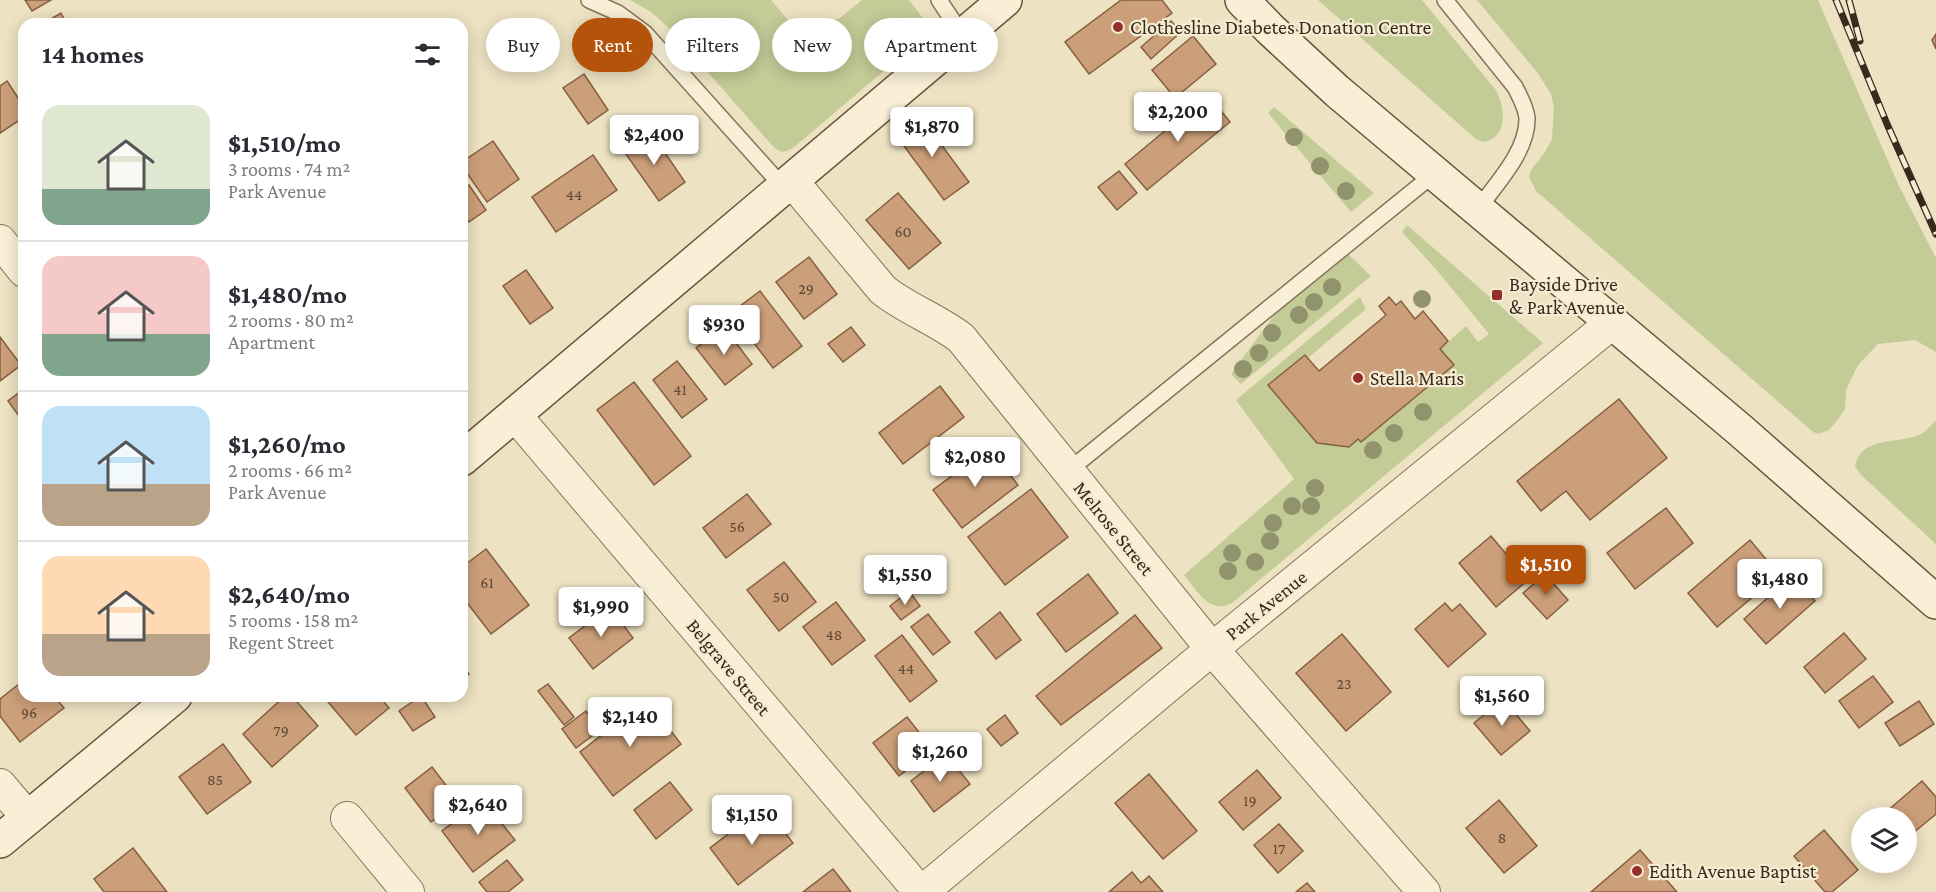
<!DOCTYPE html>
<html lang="en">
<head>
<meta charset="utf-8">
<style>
	body { margin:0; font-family:"Crimson Pro",serif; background:#f2f2f3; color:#2b2b33; height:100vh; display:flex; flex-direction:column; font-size:22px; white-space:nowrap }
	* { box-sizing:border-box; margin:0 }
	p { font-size:20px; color:#7c7c81 }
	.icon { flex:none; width:33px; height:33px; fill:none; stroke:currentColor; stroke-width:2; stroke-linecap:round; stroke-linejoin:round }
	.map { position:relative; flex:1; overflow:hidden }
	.details { position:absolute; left:18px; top:18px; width:450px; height:684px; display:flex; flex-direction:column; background:#fff; border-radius:18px; box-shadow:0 3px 15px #0003 }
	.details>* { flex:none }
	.top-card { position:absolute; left:486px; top:18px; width:570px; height:54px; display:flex; gap:12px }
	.tools { position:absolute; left:1851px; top:807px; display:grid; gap:12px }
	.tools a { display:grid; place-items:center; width:66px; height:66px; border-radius:50%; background:#fff; box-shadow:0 3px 15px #0003; font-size:30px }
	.price { position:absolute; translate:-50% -51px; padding:0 14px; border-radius:6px; background:#fff; color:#222; font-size:20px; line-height:39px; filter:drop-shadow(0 2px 3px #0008) }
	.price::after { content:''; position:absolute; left:50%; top:36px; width:18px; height:14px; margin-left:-9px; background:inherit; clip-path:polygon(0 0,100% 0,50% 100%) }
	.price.active { background:#b45309; color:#fff }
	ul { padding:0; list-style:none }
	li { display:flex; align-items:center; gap:18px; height:150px; padding:0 24px }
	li+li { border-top:2px solid #e1e1e2 }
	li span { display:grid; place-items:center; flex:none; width:168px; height:120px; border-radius:18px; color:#555 }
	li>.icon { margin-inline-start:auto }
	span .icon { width:72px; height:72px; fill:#fffc; stroke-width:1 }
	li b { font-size:26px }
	h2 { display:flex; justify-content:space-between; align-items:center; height:72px; padding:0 24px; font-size:26px }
	.chip { padding:0 21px; border-radius:27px; background:#fff; box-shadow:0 3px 15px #0003; font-size:21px; line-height:54px }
	.chip.active { background:#b45309; color:#fff }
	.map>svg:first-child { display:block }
	.green { fill:#c3cb97 }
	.building { fill:#cb9f79; stroke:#865f40; stroke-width:1.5 }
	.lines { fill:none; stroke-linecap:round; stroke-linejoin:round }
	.lane-casing { stroke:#87745a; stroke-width:18 }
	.street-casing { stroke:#87745a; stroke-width:34 }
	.secondary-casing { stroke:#69553d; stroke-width:36 }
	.lane { stroke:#f8efd6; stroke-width:15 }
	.street { stroke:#f8efd6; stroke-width:32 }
	.secondary { stroke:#f8efd6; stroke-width:33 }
	.rail-casing { stroke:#372b1e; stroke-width:7 }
	.rail { stroke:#f5ecd2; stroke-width:4.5; stroke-dasharray:14; stroke-linecap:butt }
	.tree { fill:#91936c }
	.poi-dot { fill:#952f2b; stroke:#f5ecd2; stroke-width:2 }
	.labels { text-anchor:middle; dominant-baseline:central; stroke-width:4.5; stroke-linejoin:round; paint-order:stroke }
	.number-label { font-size:16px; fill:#5c4835 }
	.poi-label { font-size:20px; fill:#372b1e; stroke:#f5ecd2; text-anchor:start }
	.street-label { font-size:20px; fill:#372b1e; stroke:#f5ecd2 }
</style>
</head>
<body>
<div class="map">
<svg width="1936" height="892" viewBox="0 0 1936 892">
	<rect width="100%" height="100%" fill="#ede2c2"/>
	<g class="green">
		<path d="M630,0H771L788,20L801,24L813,25L827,23L840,18L862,0H909L932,30L793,148C782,155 777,151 769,142L669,28L651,12Z"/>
		<path d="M1318,0H1422L1495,89C1505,105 1509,136 1485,142L1477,140Z"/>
		<path d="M1477,0H1818L1898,184L1936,258V352L1915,340L1878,344L1858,365L1846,390L1845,409L1839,418L1829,430L1818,434L1813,432L1536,191L1529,177L1531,170L1545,152L1552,139L1554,108L1551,94L1537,72Z"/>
		<path d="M1274,107L1374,193L1351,212L1268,113Z"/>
		<path d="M1407,225L1543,343L1232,603C1210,615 1197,591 1184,575L1294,479L1236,400L1360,297L1366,309L1308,358L1305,355L1269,385L1317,443L1358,439L1361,442L1454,365L1440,349L1466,326L1478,342L1489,334L1435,268L1402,232Z"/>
		<path d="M1348,254L1371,276L1241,384L1231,374L1275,314Z"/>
		<path d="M1936,421V544L1860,474L1855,466C1861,435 1899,445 1921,434C1926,431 1931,425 1936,421Z"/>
	</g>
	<g class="building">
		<path d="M25,0H51L32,11Z"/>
		<path d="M1121,0H1162L1172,13L1089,74L1065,42Z"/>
		<path d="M61,13L67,24H45L44,23Z"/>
		<path d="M1171,21L1181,32L1151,59L1141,47Z"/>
		<path d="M1936,34V49L1932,40Z"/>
		<path d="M1193,36L1216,64L1175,98L1152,70Z"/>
		<path d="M584,74L608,110L588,124L563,88Z"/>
		<path d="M7,81L24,107V117L0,133V86Z"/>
		<path d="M1208,95L1230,122L1147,190L1125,164Z"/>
		<path d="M920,116L969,182L944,200L895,134Z"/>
		<path d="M650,131L685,182L659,201L623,150Z"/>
		<path d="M493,141L519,179L487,202L462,166V162Z"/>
		<path d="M593,155L617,190L556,232L532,197Z"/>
		<path d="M1119,171L1137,193L1117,210L1098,187Z"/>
		<path d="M469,185L486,210L469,222L462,212V190Z"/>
		<path d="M898,193L941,243L909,269L866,220Z"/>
		<path d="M809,257L837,294L804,319L776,282Z"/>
		<path d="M526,270L553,308L530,324L503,286Z"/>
		<path d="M760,291L802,346L773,368L731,313Z"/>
		<path d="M1389,297L1396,305L1401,301L1415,319L1423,311L1448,341L1440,349L1454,365L1361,442L1358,439L1349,447L1317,443L1268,385L1305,355L1319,371L1386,315L1379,306Z"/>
		<path d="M724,327L752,364L725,385L696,348Z"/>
		<path d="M851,327L865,345L843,362L828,344Z"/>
		<path d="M0,337L21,365L0,381Z"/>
		<path d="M677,361L707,399L682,418L653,380Z"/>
		<path d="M634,382L691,456L654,485L597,410Z"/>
		<path d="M940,386L964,417L903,464L879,433Z"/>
		<path d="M24,389V423L8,401Z"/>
		<path d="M1619,399L1667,458L1590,520L1566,491L1541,511L1517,481Z"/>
		<path d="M989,448L1018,485L962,528L933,490Z"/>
		<path d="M1031,489L1068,537L1005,585L968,537Z"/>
		<path d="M747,494L771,524L726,558L703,528Z"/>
		<path d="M1666,508L1693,543L1635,589L1607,553Z"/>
		<path d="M1491,536L1528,580L1496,607L1459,563Z"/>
		<path d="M1750,540L1779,575L1717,627L1688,593Z"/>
		<path d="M486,549L529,605L491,634L462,596V567Z"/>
		<path d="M784,562L816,602L779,631L747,590Z"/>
		<path d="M1088,574L1118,613L1066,652L1037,614Z"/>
		<path d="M1545,574L1568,600L1547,619L1523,593Z"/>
		<path d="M1793,575L1815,601L1766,644L1744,619Z"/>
		<path d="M909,591L920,606L901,620L890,606Z"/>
		<path d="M836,602L865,640L832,665L803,627Z"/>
		<path d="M1445,603L1452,611L1460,604L1486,634L1448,667L1415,629Z"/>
		<path d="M610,607L633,638L593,669L569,638Z"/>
		<path d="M1000,612L1021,640L996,659L975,632Z"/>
		<path d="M928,614L950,642L933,655L911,627Z"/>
		<path d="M1135,615L1162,648L1061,725L1036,696Z"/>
		<path d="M1844,633L1866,659L1825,693L1804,667Z"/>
		<path d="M1342,634L1391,692L1346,731L1296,673Z"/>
		<path d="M902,635L937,681L910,702L875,656Z"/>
		<path d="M462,664L469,674L462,679Z"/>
		<path d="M1873,676L1893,702L1859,728L1839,701Z"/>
		<path d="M24,680V696H54L64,708L20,742L0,716V699Z"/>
		<path d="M548,684L574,717L564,725L538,691Z"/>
		<path d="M285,696H292L318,726L272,767L243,734Z"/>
		<path d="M323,696H379L389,708L356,735Z"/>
		<path d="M421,696L435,717L413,731L399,711Z"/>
		<path d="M1503,699L1530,731L1501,755L1474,723Z"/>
		<path d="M647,700L681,744L613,796L580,752Z"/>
		<path d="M1919,701L1934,724L1900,746L1885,723Z"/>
		<path d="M586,711L600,730L576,748L562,729Z"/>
		<path d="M1005,715L1018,733L1001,746L987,729Z"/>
		<path d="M907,717L933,750L899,776L873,743Z"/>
		<path d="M223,744L251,782L207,814L179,777Z"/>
		<path d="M946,754L970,784L934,812L911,781Z"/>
		<path d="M432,767L458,801L431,822L405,788Z"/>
		<path d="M1257,770L1281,798L1243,830L1219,802Z"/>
		<path d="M1149,774L1197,831L1163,859L1115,803Z"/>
		<path d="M1922,781L1936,797V814L1906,839V818H1879Z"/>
		<path d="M670,782L692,810L656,839L634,810Z"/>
		<path d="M483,800L515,840L473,872L442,831Z"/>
		<path d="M1499,800L1537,846L1504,873L1466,828Z"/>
		<path d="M765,806L793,843L738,885L710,848Z"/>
		<path d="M1279,824L1303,851L1278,873L1254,845Z"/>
		<path d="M1824,830L1858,870L1832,892H1825L1794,856Z"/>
		<path d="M133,848L167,892H104L94,879Z"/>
		<path d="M1640,850L1677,892H1591Z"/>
		<path d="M507,860L523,880L508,892H487L479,882Z"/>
		<path d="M833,869L851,892H803Z"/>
		<path d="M1132,872L1141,883L1149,876L1163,892H1109Z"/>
		<path d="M1307,883L1315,892H1296Z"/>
	</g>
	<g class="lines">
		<g class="lane-casing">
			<g id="lane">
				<path d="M589,0L618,13L645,33L784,188"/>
				<path d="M939,0L963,36"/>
				<path d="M1445,0L1515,87C1520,97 1526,107 1527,118C1528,151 1496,184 1478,209"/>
				<path d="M1068,471L1434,174"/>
			</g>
		</g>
		<g class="street-casing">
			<g id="street">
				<path d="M792,181L883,290C907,309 936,319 961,338L1212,649L1424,892"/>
				<path d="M0,241L24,271"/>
				<path d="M515,415L920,892"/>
				<path d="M0,785L28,818"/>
				<path d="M347,818L408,892"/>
				<path d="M922,892L1212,649L1613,322"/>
			</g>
		</g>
		<g class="secondary-casing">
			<g id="secondary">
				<path d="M1242,0L1270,29L1337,91L1740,430L1936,602"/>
				<path d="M462,459L1005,0"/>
				<path d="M0,841L175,696"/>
			</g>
		</g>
		<use href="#lane" class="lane"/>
		<use href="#street" class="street"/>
		<use href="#secondary" class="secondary"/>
		<g class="rail-casing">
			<g id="rail">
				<path d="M1836,0L1887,124L1936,234"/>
				<path d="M1849,0L1860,41"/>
			</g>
		</g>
		<use href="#rail" class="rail"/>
	</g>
	<g class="tree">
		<circle cx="1294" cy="137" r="9"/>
		<circle cx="1320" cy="166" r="9"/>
		<circle cx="1346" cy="191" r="9"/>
		<circle cx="1332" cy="287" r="9"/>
		<circle cx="1422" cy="299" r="9"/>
		<circle cx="1314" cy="302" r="9"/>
		<circle cx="1299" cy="315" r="9"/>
		<circle cx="1272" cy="333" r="9"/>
		<circle cx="1259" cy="353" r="9"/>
		<circle cx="1243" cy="369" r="9"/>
		<circle cx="1423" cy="412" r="9"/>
		<circle cx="1394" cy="433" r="9"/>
		<circle cx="1373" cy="450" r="9"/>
		<circle cx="1315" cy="488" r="9"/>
		<circle cx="1292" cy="506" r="9"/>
		<circle cx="1311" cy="506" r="9"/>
		<circle cx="1273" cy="523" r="9"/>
		<circle cx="1270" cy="541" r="9"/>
		<circle cx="1232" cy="553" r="9"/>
		<circle cx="1255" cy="562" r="9"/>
		<circle cx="1228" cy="571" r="9"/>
	</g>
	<g class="poi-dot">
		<circle cx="1118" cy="27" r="6"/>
		<rect x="1491" y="289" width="12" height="12" rx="3"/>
		<circle cx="1358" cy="378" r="6"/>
		<circle cx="1637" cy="871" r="6"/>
	</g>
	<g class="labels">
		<g class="number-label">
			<text x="574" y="194">44</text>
			<text x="903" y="231">60</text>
			<text x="806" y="288">29</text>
			<text x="680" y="389">41</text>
			<text x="737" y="526">56</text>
			<text x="487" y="582">61</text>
			<text x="781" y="596">50</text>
			<text x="834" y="634">48</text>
			<text x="906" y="668">44</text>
			<text x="1344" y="683">23</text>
			<text x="29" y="712">96</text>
			<text x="281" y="730">79</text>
			<text x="215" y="779">85</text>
			<text x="1250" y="800">19</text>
			<text x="1502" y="837">8</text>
			<text x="1279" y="848">17</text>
		</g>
		<g class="poi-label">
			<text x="1130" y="27">Clothesline Diabetes Donation Centre</text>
			<text x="1509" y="284">Bayside Drive<tspan x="1509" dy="23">&amp; Park Avenue</tspan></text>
			<text x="1370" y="378">Stella Maris</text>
			<text x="1649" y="871">Edith Avenue Baptist</text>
		</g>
		<g class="street-label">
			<text transform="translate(1114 528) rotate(51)">Melrose Street</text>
			<text transform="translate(1266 605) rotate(-39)">Park Avenue</text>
			<text transform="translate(729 667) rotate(50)">Belgrave Street</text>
		</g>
	</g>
</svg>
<div class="tools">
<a><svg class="icon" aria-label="layers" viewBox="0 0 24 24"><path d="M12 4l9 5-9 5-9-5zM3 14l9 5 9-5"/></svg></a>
</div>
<b class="price" style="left:1178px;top:143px">$2,200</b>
<b class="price" style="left:932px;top:158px">$1,870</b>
<b class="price" style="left:654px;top:166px">$2,400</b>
<b class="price" style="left:724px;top:356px">$930</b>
<b class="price" style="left:975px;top:488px">$2,080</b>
<b class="price active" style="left:1546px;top:596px">$1,510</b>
<b class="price" style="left:905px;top:606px">$1,550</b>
<b class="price" style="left:1780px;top:610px">$1,480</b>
<b class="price" style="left:601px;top:638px">$1,990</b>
<b class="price" style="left:1502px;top:727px">$1,560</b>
<b class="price" style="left:630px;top:748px">$2,140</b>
<b class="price" style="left:940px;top:783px">$1,260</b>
<b class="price" style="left:478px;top:836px">$2,640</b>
<b class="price" style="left:752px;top:846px">$1,150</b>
<div class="top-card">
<a class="chip">Buy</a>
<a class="chip active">Rent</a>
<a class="chip">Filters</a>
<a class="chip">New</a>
<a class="chip">Apartment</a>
</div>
<section class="details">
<h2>14 homes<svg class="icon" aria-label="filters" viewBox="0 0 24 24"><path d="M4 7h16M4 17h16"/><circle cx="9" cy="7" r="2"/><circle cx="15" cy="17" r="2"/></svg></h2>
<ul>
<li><span style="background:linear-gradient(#dfe7d0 70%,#7fa58c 0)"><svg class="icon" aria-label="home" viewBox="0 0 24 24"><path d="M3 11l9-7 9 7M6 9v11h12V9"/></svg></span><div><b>$1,510/mo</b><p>3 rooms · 74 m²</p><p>Park Avenue</p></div></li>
<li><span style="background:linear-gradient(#f6c9c9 65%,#7fa58c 0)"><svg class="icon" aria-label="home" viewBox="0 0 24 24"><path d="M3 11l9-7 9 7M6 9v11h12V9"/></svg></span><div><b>$1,480/mo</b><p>2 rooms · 80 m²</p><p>Apartment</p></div></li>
<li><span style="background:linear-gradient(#bfe0f5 65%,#b9a48a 0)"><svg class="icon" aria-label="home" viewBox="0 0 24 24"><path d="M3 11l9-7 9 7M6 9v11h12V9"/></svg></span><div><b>$1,260/mo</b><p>2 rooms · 66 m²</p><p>Park Avenue</p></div></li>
<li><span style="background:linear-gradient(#ffd9b3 65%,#b9a48a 0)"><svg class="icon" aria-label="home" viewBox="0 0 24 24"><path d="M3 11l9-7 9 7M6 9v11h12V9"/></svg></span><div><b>$2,640/mo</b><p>5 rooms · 158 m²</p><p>Regent Street</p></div></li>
</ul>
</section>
</div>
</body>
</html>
